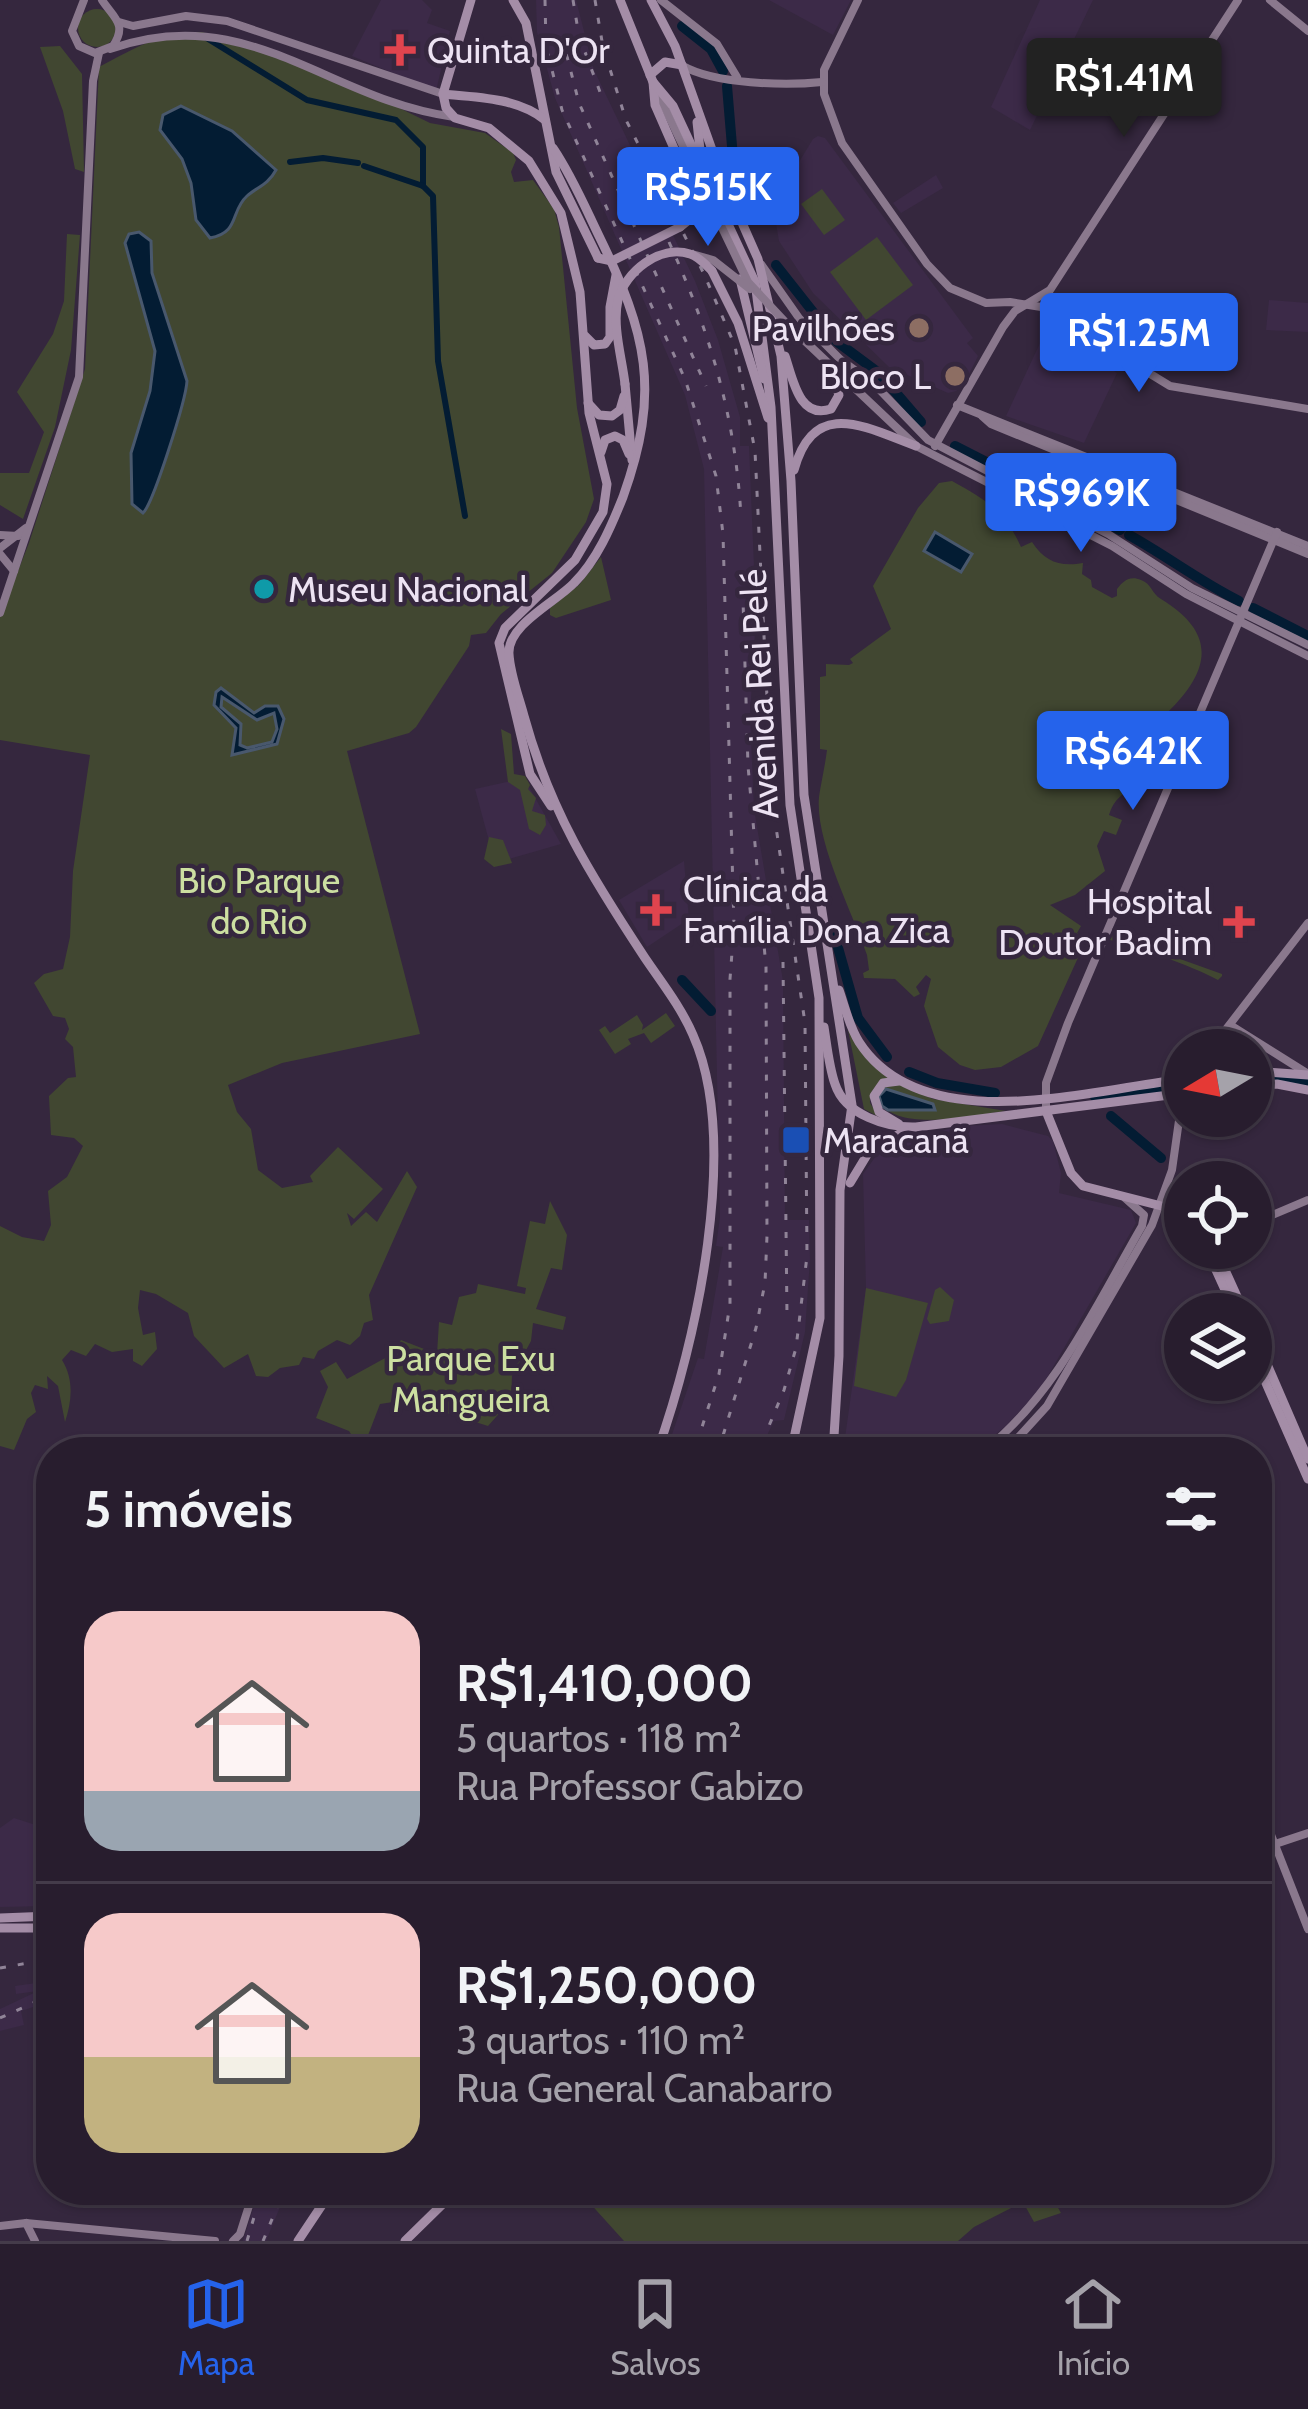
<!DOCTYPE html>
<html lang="pt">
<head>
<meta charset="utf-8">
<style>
	body { margin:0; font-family:Cabin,sans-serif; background:#302636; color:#f1f3f6; height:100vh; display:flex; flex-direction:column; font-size:45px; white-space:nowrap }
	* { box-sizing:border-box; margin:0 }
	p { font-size:39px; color:#a5a2aa }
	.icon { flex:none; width:66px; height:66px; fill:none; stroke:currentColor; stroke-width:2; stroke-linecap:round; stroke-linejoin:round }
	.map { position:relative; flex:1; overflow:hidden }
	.drawer { position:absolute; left:36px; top:1437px; width:1236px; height:768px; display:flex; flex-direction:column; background:#281d2e; border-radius:48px; box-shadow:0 3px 9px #0004,0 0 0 3px #443b4a }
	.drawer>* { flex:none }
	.needle { width:78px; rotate:260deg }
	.controls { position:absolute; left:1164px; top:1029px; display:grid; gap:24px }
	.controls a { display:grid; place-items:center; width:108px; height:108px; border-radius:50%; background:#281d2e; box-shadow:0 3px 9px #0004,0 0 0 3px #443b4a; font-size:60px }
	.price { position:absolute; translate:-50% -102px; padding:0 27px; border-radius:12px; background:#2563eb; color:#fff; font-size:39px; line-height:78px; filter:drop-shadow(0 3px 6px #0008) }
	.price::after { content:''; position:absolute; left:50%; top:72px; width:36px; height:27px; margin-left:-18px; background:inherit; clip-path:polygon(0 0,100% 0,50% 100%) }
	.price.selected { background:#222; color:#fff }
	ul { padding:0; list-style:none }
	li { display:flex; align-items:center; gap:36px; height:300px; padding:0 48px }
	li+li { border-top:3px solid #443b4a }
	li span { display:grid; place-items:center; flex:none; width:336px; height:240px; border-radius:36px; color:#555 }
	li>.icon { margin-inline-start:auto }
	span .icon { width:144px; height:144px; fill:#fffc; stroke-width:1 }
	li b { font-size:51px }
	h2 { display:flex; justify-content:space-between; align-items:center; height:144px; padding:0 48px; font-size:51px }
	.dock { display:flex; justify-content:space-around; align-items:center; height:168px; border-top:3px solid #443b4a; background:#281d2e; font-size:33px; color:#a5a2aa }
	.dock a { display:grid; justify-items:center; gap:6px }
	.dock .selected { color:#2563eb }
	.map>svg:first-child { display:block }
	.built { fill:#3c2a48 }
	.green { fill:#414731 }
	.water { fill:#031c33; stroke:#49586d; stroke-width:3; fill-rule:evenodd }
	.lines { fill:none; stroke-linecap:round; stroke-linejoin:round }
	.canal { stroke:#031c33; stroke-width:6 }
	.river { stroke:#031c33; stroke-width:10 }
	.secondary { stroke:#8a788d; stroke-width:8 }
	.primary { stroke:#a48da7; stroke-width:9 }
	.rail { stroke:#908498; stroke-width:3; stroke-dasharray:6 12; stroke-linecap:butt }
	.secondary-bridge { stroke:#8a788d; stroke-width:8 }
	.primary-bridge { stroke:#a48da7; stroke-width:9 }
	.health-dot { fill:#e0444e; stroke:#35273e; stroke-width:4.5 }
	.education-dot { fill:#8d6e63; stroke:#35273e; stroke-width:4.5 }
	.culture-dot { fill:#0f9aa8; stroke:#35273e; stroke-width:4.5 }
	.transit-dot { fill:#1a4fb4; stroke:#35273e; stroke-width:4.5 }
	.labels { text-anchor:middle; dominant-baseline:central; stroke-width:9; stroke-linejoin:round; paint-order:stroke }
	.poi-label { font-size:36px; fill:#ede3f3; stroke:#35273e; text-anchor:start }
	.street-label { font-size:36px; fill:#ede3f3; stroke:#35273e }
	.park-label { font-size:36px; fill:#ccdfa1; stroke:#35273e }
</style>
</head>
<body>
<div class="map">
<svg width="1308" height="2241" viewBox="0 0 1308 2241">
	<rect width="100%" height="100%" fill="#35273e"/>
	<g class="built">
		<path d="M381,0H422L432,10L427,23L450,31L436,91L352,56Z"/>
		<path d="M536,0H576L594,70L695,281L718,340L740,417V446H749L756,615L750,716L754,809L783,981L785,1220H809L810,1259L805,1332L784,1420L774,1421L759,1452H666L698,1358L704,1359L723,1247L716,1246L720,1217L704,469L685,395L555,98L537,32Z"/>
		<path d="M769,0H851L833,35Z"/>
		<path d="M1040,0H1093L1030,130L991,107Z"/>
		<path d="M818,136L825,138L973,338L967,343L978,356L963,386L956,391L948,393L889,367L813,293L779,241L775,218L782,190L813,139Z"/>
		<path d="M936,175L943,188L901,213L893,203Z"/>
		<path d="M1269,300L1308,303V332L1266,330Z"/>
		<path d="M1049,324L1117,373L1084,443L1006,416Z"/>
		<path d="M524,778L561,844L495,863L475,789Z"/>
		<path d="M684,861L689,919L647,947L619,900Z"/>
		<path d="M1002,1124L1048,1136L1053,1141L1061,1173L1059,1193L1131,1210L1136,1223L1041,1388L1007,1425L974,1452H843L866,1288L863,1174L881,1149L897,1140L963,1126Z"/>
		<path d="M14,1818L42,1827L51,1876V1906L0,1907V1828Z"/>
		<path d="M43,1982L44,1989L51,1985V2001L21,2011L24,2025L0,2031V2009L38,1991L16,1994L15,1986Z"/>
		<path d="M259,2190H287L266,2241H243Z"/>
	</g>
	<g class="green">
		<circle cx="97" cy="28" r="19"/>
		<path d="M202,32L330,74L430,123L485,133L513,153L516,160L511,172L514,182L533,180L554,209L559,227L577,408L594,499L586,522L552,573L501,614L486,633L471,635L469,646L416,727L409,733L347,751L420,1034L282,1063L228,1085L237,1112L251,1129L258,1170L282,1188L313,1182L310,1176L338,1147L383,1189L354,1219L347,1213L351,1226L366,1212L377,1222L407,1171L417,1187L369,1295L373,1320L364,1323L360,1336L350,1345L337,1340L318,1351L314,1359L303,1357L299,1365L280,1368L268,1377L256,1376L248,1354L224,1368L194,1336L188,1313L156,1294L140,1290L138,1308L143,1335L155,1332L157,1349L142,1366L133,1361V1349L112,1352L95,1344L86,1356L71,1350L62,1360C74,1379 72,1401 65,1422L58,1386L47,1376L48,1389L35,1385L31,1393L36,1412L27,1419L14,1450L0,1446V1226L22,1237L44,1241L51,1225L48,1191L67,1177L83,1146L74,1138L51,1135L49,1096L68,1078L76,1077L73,1047L65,1039L69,1029L65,1018L53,1016L34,983L44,974L63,969L70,937L73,871L90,755L0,740V617L29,543L85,369L99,67C133,49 162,31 202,32Z"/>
		<path d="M60,46L82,74L84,172L75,169L63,111L40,47Z"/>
		<path d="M822,189L845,220L824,235L801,204Z"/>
		<path d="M67,234L80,235L71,350L55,427L23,519L0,505V473H29L44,432L17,392L53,334L64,301Z"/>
		<path d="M877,237L913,285L866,320L830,272Z"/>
		<path d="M952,481C986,500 1005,511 1021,547L1032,542C1045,562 1060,567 1083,563L1082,574L1091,580L1092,587L1112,598L1117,596V589C1123,581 1130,575 1141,580C1152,584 1151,593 1161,599C1217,633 1211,670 1168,712L1170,728L1161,734L1150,728L1128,734L1136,786C1124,792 1113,800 1109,815L1122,820L1116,835L1104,831L1097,846L1105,871L1075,895L1050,905L1081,926L1077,933L1086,940L1038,1046L1001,1067L975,1070L960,1065L938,1047L924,1006L931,979L926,975L916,987L920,994L914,997L895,979L864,978L863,973L869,970L867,955C852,911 815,841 819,797C821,783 825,766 827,750L820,749V677L826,676V664L849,665L853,663L850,659L891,629L873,586L918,508L939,483Z"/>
		<path d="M601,557L611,600L556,618L550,615V608L579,585Z"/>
		<path d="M501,729L511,734L514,774L525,776L530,785L528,789L536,798L532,811L545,815L546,825L540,835L529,829L520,790L508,782Z"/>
		<path d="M489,837L503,840L512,863L494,867L484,859Z"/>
		<path d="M1113,935L1222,974V976L1218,980C1188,964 1140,948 1110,940Z"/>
		<path d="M666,1013L675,1026L651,1043L644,1033L628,1039L631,1044L615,1054L599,1030L605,1026L610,1033L637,1015L643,1025L642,1030Z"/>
		<path d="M847,1025L865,1057L891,1078C878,1083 870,1088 870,1103L879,1117L864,1109Z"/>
		<path d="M899,1084L933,1099L1006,1111C974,1115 894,1134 878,1099L885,1086Z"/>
		<path d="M550,1201L567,1235L562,1270L551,1268L536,1309L566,1317L563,1330L533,1323L531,1341L512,1376L511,1400L488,1426L406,1400L380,1404L362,1451L349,1431L316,1418L328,1387L320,1371L336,1362L347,1379L387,1357L401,1340L437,1354L439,1322L452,1325L459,1297L476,1293L478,1284L525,1294L526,1288L517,1286L530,1221L545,1224Z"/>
		<path d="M940,1287L954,1300L949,1321L930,1324L927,1319L935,1290Z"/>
		<path d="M866,1288L928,1303L906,1380L896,1397L854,1386Z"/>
		<path d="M578,2190H1048L1061,2213L1034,2222L1023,2202L974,2227L958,2241H624Z"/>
		<path d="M1079,2190H1142L1090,2207Z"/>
	</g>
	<g class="water">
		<path d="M181,106L232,131L276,170C268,185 257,187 247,196C230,211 240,233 210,238L196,220L191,183L182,159L160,130L163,115Z"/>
		<path d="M139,232L151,241L152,273L187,381C186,400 153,504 143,513L132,504L131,453L150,391L155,351L125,243L129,234Z"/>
		<path d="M935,532L972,554L961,572L924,551Z"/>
		<path d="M221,688L254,713L265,706H278L284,719L277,744L232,755L236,728L214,705L216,692ZM222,697L257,720L274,713L277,729L272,742L247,748L240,745L241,724L221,707Z"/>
		<path d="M886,1089L933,1104L935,1110H888L882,1106L879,1096Z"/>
	</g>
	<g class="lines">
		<g class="canal">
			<path d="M205,37L307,100L396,120L423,147V186"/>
			<path d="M290,162L323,158L358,163"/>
			<path d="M364,166L423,186L433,196L438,361L465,516"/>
		</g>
		<g class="river">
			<path d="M682,26L711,49L723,71"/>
			<path d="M727,86L734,170L742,193"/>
			<path d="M776,265L836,341L879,373L921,422"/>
			<path d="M955,446L1120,530"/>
			<path d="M1129,535C1167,556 1199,581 1239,601"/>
			<path d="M1253,608L1308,636"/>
			<path d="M833,930L858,1018L887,1057"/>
			<path d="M682,980L711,1011"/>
			<path d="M909,1072L937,1083L995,1093"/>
			<path d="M1251,1078L1276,1077L1308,1083"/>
			<path d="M1095,1097L1172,1088"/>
			<path d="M1111,1116L1161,1158"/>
		</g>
		<g class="secondary">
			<path d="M84,0L72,31L79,46L95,53L113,46C128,24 113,17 102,0"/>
			<path d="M661,0L717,44L737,77"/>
			<path d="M858,0L824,70V94L842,143L927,264L950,288L986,303L1010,302L1041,307L1170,386L1308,409"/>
			<path d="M1270,0L1308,31"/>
			<path d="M119,22L133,26L186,16L227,21L443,94"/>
			<path d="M110,49C249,0 327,100 454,117"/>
			<path d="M683,66C715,84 785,86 822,82"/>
			<path d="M656,89L700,182"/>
			<path d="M761,264L799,318L841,360L874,384L928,440L1108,534L1192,588L1308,645"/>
			<path d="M789,326L916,446L1112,546L1186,594L1308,656"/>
			<path d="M822,341L838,328"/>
			<path d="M957,405L1308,546"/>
			<path d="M982,416L991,424L1308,554"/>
			<path d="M935,446L1003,327L1015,311L1050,290L1238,0"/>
			<path d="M0,535L18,536"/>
			<path d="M0,548L26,528"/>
			<path d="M0,554L14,571"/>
			<path d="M0,613L79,377L93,81L99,53"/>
			<path d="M1230,1025L1305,1072"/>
			<path d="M1210,1050L1308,923"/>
			<path d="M1046,1111V1083L1068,1023L1277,532"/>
			<path d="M1251,1224L1308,1200"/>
			<path d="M983,1452C1057,1393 1095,1307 1142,1226L1144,1215L1125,1198"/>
			<path d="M1005,1452L1047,1406L1152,1225L1172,1170L1185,1078"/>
			<path d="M1257,1799L1308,1929"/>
			<path d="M1257,1850L1308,1833"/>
			<path d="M26,2223L35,2241"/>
			<path d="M0,2226L26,2223L215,2241"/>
			<path d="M233,2241L240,2234L254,2190"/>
		</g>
		<g class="primary">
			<path d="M471,0L443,94L446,108L455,118L489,128L529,161L561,213L580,292L589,413L607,484L603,512L575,560L505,628L499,643L530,774L551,806"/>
			<path d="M513,0L526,23L556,172L598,258"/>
			<path d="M620,0L653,82L655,105L697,201L695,215L680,227"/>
			<path d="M651,0L675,46L721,175L758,259L781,356L791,481L804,795L852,1105L840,1190L839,1356L833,1452"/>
			<path d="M650,75L665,62L682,65"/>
			<path d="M653,82L673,106L755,282L771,407L790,805L819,998L820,1318L791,1452"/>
			<path d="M443,94C477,97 518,98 545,120"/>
			<path d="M697,122L701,159"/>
			<path d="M553,148C572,176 585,207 599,236C647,334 661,391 623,497C611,527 597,560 574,583C556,602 507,625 509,654C510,674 519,697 524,716C550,811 591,876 645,958C662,983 681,1007 693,1035C741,1143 696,1344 657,1452"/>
			<path d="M712,271L738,323L768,418"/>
			<path d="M740,279L764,379"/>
			<path d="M585,336L594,345L605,344L610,337V307L616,275"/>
			<path d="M785,356C793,379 799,420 831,409L839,395L828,364"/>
			<path d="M625,384L632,460"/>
			<path d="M588,403L599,415L612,416L620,410L624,396"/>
			<path d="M601,452L605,440L615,436L623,440L629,454"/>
			<path d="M794,470C814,397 865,427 916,446"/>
			<path d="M839,990C845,1007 849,1026 859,1042C923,1141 1091,1089 1185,1079"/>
			<path d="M824,1027C827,1046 829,1067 835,1084C845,1115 887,1128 916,1127L1185,1093"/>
			<path d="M1251,1071L1308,1075"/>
			<path d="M899,1081L883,1083L874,1096L879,1112L899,1124"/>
			<path d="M1251,1086L1277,1084L1308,1090"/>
			<path d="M1046,1111L1071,1173L1083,1186L1185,1212"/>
			<path d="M850,1183L870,1150L905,1131"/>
			<path d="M1206,1248L1236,1314"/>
			<path d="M1215,1248L1245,1314"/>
			<path d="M1251,1327L1308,1459"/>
			<path d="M1251,1349L1308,1479"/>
			<path d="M0,1918L51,1916"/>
			<path d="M0,1928H51"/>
			<path d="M298,2241L332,2190"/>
			<path d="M405,2241L457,2190"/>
		</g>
		<g class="rail">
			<path d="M545,0L546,46L562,110L685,379L716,476L723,534L734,926L730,979V1304L719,1374L694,1452"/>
			<path d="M573,0L579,36L603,100"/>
			<path d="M595,0L603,47L626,120L704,274L735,346L755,451L772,800L805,1023L807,1256L796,1348L784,1390L758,1452"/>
			<path d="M562,37L579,103L706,386"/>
			<path d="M669,242C710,332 736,418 741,518"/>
			<path d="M783,962L787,1316"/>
			<path d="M718,1452L756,1328L765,1283L767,1236L766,967L748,766L742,566"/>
			<path d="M0,1968L51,1959"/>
			<path d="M0,2018L51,1995"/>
			<path d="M247,2241L262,2190"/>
			<path d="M263,2241L284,2190"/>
		</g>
		<g class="secondary-bridge">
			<path d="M700,182L748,282L789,326"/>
			<path d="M692,254L713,260L750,289"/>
		</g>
		<g class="primary-bridge">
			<path d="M598,258L612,261L680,227"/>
			<path d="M625,384C622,358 612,326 618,300C625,272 660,244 690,254C698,256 706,265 712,271"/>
		</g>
	</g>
	<g class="health-dot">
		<path d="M394 32h12v12h12v12h-12v12h-12v-12h-12v-12h12z"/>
		<path d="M650 892h12v12h12v12h-12v12h-12v-12h-12v-12h12z"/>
		<path d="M1233 904h12v12h12v12h-12v12h-12v-12h-12v-12h12z"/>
	</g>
	<g class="education-dot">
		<circle cx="919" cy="328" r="12"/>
		<circle cx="955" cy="376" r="12"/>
	</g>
	<circle class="culture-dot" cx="264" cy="589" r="12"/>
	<rect class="transit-dot" x="781" y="1125" width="30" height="30" rx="6"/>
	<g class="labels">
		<g class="poi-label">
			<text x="427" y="50">Quinta D'Or</text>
			<text x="895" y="328" text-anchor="end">Pavilhões</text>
			<text x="931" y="376" text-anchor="end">Bloco L</text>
			<text x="288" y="589">Museu Nacional</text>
			<text x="683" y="889">Clínica da<tspan x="683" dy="41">Família Dona Zica</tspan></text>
			<text x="1212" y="901" text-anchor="end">Hospital<tspan x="1212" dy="41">Doutor Badim</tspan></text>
			<text x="823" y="1140">Maracanã</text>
		</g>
		<g class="street-label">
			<text transform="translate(759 694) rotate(-93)">Avenida Rei Pelé</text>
		</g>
		<g class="park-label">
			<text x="259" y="880">Bio Parque<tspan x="259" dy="41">do Rio</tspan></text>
			<text x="471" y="1358">Parque Exu<tspan x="471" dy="41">Mangueira</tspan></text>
		</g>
	</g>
</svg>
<div class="controls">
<a><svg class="needle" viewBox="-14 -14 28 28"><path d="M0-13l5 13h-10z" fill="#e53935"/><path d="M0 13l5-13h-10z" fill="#a5a2aa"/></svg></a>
<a><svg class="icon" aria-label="locate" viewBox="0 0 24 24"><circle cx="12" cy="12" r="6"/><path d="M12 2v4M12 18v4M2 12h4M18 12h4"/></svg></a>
<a><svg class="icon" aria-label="layers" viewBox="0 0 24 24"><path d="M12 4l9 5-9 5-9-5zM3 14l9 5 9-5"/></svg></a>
</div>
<b class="price selected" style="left:1124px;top:140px">R$1.41M</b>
<b class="price" style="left:708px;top:249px">R$515K</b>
<b class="price" style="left:1139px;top:395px">R$1.25M</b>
<b class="price" style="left:1081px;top:555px">R$969K</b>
<b class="price" style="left:1133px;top:813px">R$642K</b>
<section class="drawer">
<h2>5 imóveis<svg class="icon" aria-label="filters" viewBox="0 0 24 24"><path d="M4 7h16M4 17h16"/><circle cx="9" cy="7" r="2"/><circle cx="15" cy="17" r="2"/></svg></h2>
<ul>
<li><span style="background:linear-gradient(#f6c9c9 75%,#9aa5b1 0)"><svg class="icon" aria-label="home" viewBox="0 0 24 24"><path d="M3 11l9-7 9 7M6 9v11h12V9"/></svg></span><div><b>R$1,410,000</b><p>5 quartos · 118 m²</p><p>Rua Professor Gabizo</p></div></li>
<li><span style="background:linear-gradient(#f6c9c9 60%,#c2b280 0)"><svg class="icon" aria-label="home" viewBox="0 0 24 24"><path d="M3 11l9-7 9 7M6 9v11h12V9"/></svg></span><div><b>R$1,250,000</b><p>3 quartos · 110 m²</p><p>Rua General Canabarro</p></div></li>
</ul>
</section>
</div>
<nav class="dock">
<a class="selected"><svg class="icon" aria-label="map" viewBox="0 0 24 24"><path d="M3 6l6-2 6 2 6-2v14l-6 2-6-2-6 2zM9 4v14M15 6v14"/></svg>Mapa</a>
<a><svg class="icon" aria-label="saved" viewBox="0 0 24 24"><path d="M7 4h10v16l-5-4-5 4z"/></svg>Salvos</a>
<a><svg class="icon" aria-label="home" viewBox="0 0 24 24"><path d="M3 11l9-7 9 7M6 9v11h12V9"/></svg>Início</a>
</nav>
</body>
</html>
